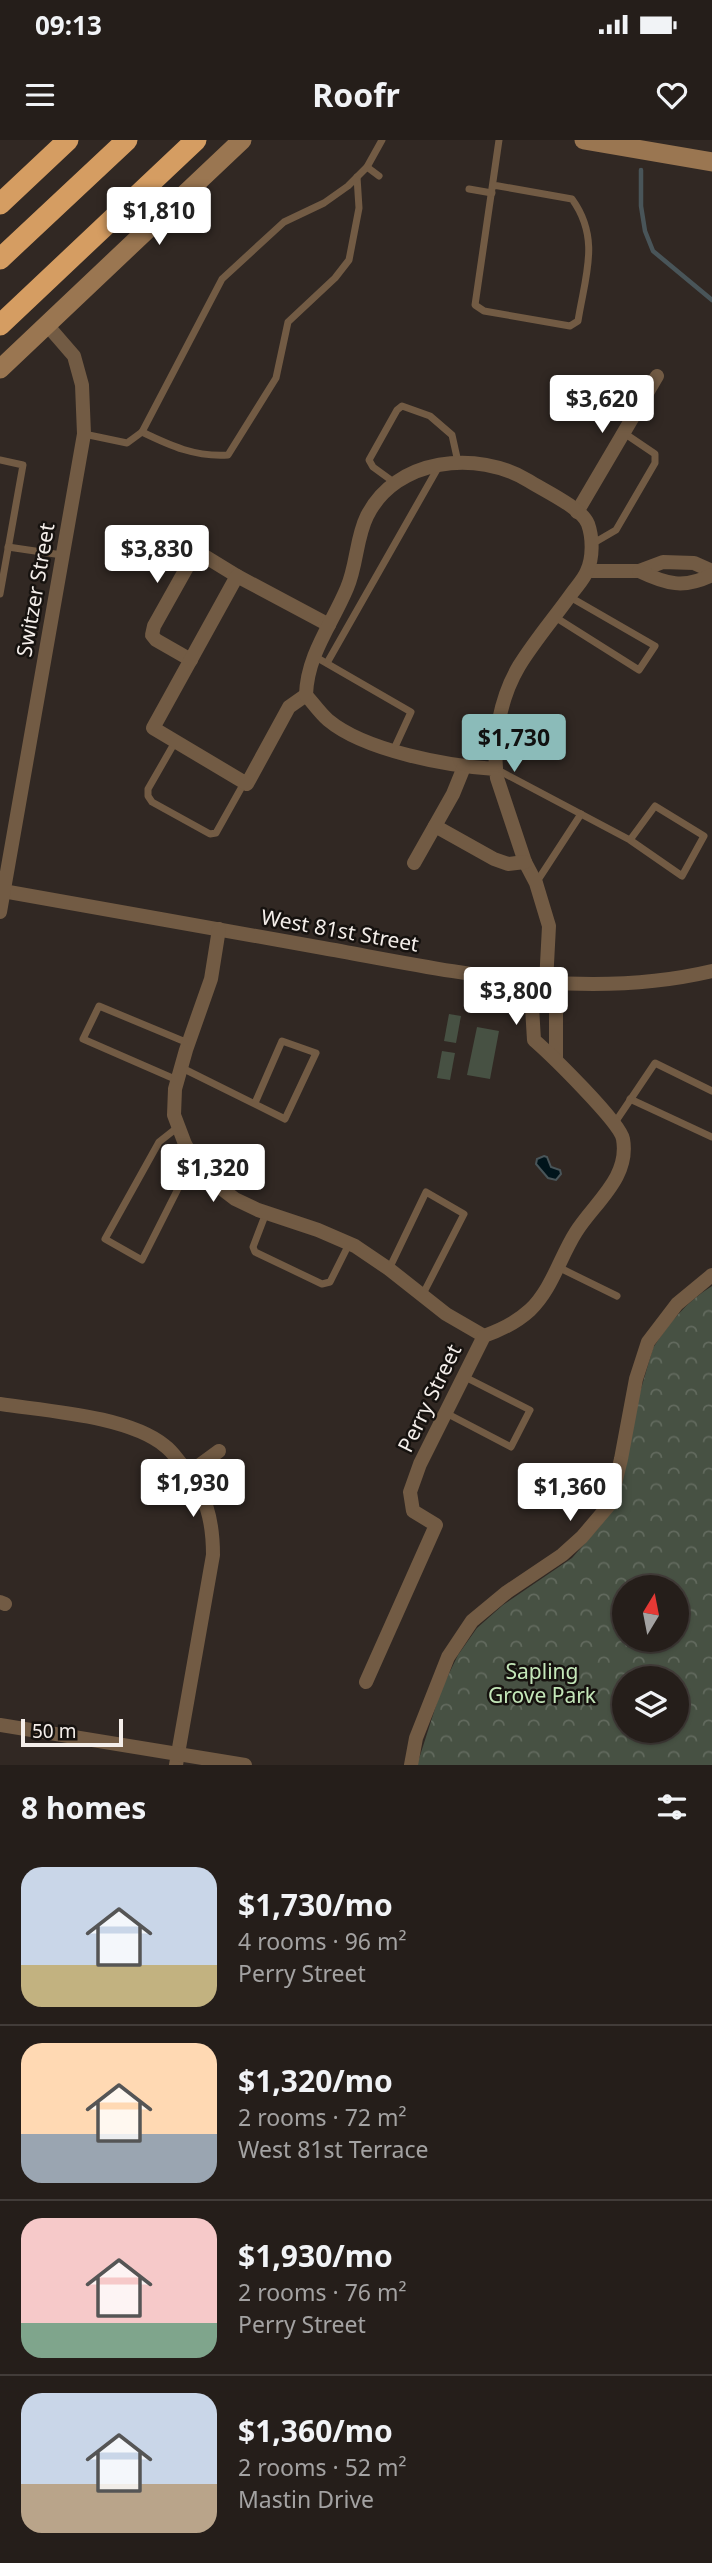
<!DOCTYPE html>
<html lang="en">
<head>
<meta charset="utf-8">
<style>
	body { margin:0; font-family:"Noto Sans",sans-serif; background:#2d2723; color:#f1f3f6; height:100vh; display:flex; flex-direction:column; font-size:26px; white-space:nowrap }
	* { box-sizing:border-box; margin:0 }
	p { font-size:23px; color:#a3a2a2 }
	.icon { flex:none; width:38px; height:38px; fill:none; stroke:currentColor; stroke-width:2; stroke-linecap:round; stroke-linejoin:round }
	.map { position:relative; height:1625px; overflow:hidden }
	.drawer { display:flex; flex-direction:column; background:#251e1a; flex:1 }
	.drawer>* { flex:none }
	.needle { width:46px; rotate:10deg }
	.controls { position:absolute; left:612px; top:1435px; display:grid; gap:14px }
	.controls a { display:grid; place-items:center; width:77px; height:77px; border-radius:50%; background:#251e1a; box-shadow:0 2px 5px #0004,0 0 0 2px #423c39; font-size:35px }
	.scale { position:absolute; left:21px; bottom:18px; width:102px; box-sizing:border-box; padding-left:7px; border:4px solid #f4eeea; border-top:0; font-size:19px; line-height:24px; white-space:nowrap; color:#f4eeea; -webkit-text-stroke:5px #16120f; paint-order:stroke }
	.price { position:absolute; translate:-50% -60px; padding:0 16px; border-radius:7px; background:#fff; color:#222; font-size:23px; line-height:46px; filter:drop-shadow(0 2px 4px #0008) }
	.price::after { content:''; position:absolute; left:50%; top:42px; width:21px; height:16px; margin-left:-10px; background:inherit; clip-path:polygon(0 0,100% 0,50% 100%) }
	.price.on { background:#8bbbb9; color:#111 }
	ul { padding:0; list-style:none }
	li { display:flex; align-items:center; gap:21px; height:175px; padding:0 21px }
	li+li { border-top:2px solid #423c39 }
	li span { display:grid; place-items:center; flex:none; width:196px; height:140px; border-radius:21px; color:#555 }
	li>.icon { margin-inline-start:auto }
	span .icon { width:84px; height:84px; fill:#fffc; stroke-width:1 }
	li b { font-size:30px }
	h2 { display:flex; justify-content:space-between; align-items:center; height:84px; padding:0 21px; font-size:30px }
	.status { display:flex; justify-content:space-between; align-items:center; height:49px; padding:0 35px; background:#251e1a; direction:ltr }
	.status svg { height:19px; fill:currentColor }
	header { display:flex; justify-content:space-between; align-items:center; height:91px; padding:0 21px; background:#251e1a; font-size:32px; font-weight:700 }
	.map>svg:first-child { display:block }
	.park { fill:url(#park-crowns); fill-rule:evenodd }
	.pitch { fill:#475143 }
	.water { fill:#00141b; stroke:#495559; stroke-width:2 }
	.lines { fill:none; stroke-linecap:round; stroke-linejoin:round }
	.stream { stroke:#495559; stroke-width:4.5 }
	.lane { stroke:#725b44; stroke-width:7 }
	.street { stroke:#725b44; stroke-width:14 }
	.secondary { stroke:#9a7651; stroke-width:19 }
	.highway { stroke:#d59d62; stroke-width:21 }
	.labels { text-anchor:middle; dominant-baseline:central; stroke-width:5; stroke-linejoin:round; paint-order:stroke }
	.street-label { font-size:21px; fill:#f4eeea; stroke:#16120f }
	.park-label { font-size:21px; fill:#c4e7b9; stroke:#16120f }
</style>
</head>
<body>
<div class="status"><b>09:13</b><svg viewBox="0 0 49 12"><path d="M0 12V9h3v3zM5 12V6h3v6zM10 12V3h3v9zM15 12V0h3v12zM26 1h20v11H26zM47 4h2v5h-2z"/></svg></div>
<header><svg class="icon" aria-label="menu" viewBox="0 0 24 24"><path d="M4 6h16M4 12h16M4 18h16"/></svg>Roofr<svg class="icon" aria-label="heart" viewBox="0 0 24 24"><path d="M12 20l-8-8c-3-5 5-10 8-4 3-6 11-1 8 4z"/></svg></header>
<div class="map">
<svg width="712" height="1625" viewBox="0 0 712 1625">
	<defs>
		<pattern id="park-crowns" width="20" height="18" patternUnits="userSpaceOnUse" patternTransform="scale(1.75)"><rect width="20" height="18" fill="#475143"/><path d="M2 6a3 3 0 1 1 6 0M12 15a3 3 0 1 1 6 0" fill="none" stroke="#626a5e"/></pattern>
	</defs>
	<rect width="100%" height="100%" fill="#312823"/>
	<path class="park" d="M712,1146V1625H417L441,1550L458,1515L477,1488L503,1465L572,1418L601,1385L653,1208C669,1183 686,1162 712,1146ZM625,1447H677V1500H625ZM625,1538H677V1591H625Z"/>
	<g class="pitch">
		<path d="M449,874L461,876L456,903L444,901Z"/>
		<path d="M477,887L499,891L490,939L467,935Z"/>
		<path d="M442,911L455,913L450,940L437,938Z"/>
	</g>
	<path class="water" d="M544,1016L547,1017L551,1027L560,1030L561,1034L556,1040L548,1038L536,1024L537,1019Z"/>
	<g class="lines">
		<path class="stream" d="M641,30V66L645,91L653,111L712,160"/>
		<g class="lane">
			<path d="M367,27L379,36"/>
			<path d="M493,45L572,59C601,99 585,136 578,181L570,186L484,171L475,165L499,0"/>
			<path d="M469,49L492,53"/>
			<path d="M142,292C171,306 195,317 228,315L276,238L288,182L335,138L349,120L359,68L357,37"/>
			<path d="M84,294L127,303L142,292L222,139L284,82L324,63L348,46L367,27L382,0"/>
			<path d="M0,320L23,325L0,454"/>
			<path d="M395,343L373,327L369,320L397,270L402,266L430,276L452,295L458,322"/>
			<path d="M592,404L616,390L655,323V314L624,293"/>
			<path d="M8,407L62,415"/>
			<path d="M555,477L639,530L655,506L570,457"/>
			<path d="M314,516L411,572L394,609"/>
			<path d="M327,523L439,326"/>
			<path d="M175,602L148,649V656L152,662L210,694L216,693L244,643"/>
			<path d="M496,629L630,700L655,666L704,696L682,736L630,700"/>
			<path d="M536,743L581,674"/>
			<path d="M182,928L285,979L316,913L282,901L255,963"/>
			<path d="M177,940L83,899L99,866L188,903"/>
			<path d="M630,959L712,997"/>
			<path d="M614,984L655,923L712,951"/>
			<path d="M178,987L159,1002L105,1099L142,1120L193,1019"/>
			<path d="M266,1073L253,1107L255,1112L322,1144L330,1142L349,1104"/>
			<path d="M558,1127L617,1156"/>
			<path d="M389,1129L426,1052L464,1074L423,1154"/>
			<path d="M446,1273L511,1307L530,1270L463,1236"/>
		</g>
		<g class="street">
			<path d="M577,372L657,236"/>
			<path d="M588,431H639L663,422L694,423L712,431"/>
			<path d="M639,431C666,444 684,449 712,435"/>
			<path d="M191,520L156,500L152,495L154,486L191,420L197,416L206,417L237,436"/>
			<path d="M306,555L289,567L247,644L153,588L237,436L329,485"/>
			<path d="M495,629C448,626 365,611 328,580C320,573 313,563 306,555C307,515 332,484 347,448C357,425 356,398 367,376C396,318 477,309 529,341C543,350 582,368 588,384C593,398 593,418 587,431C584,439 577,446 572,453C555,477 535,500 519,526C500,558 492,601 497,638L525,722L536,743L549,786L546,843L556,867V919"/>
			<path d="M435,686L494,719L508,724L525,722"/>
			<path d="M414,723L453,654L464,627"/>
			<path d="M3,751C110,770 216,789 323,808C452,831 581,862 712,831"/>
			<path d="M0,772L84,294L82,245L74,216L48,186"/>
			<path d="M219,789L211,839L186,910L175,949L174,975L185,1004L201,1033L235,1059L258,1070L318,1090L355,1106L389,1129L446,1174L484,1196"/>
			<path d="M0,1264C47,1271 129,1276 165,1306C172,1311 177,1319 183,1326C206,1353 213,1380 213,1415L176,1625"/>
			<path d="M189,1333L219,1311"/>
			<path d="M0,1462L5,1464"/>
			<path d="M366,1542L436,1385L413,1371L410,1352L420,1324L484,1196C501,1190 516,1183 530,1170C552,1149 560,1117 576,1092C594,1063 630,1038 623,999C620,982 550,914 534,900L532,867L546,843"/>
			<path d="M0,1585L245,1625"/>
			<path d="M411,1625L416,1598L448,1517L472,1481L507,1452L562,1415L582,1397L610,1364L621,1319L636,1239L648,1202L677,1164L712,1135"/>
		</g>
		<g class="secondary">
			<path d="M584,0L712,22"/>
			<path d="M0,229L242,0"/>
		</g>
		<g class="highway">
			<path d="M0,64L68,0"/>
			<path d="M0,119L127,0"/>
			<path d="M0,185L196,0"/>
		</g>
	</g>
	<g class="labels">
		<g class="street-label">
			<text transform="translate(35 450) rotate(-80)">Switzer Street</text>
			<text transform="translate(340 790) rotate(10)">West 81st Street</text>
			<text transform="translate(429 1258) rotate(-64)">Perry Street</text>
		</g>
		<g class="park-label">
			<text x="542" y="1531">Sapling<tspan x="542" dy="24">Grove Park</tspan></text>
		</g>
	</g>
</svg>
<div class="controls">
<a><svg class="needle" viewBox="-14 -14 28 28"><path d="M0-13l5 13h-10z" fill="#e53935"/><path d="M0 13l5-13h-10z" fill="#a3a2a2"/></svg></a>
<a><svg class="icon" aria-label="layers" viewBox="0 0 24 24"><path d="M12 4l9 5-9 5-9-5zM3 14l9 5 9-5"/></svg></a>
</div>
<div class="scale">50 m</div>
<b class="price" style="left:159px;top:107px">$1,810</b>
<b class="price" style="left:602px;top:295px">$3,620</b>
<b class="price" style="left:157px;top:445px">$3,830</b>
<b class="price on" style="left:514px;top:634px">$1,730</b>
<b class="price" style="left:516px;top:887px">$3,800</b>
<b class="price" style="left:213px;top:1064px">$1,320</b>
<b class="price" style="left:193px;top:1379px">$1,930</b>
<b class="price" style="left:570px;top:1383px">$1,360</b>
</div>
<section class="drawer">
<h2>8 homes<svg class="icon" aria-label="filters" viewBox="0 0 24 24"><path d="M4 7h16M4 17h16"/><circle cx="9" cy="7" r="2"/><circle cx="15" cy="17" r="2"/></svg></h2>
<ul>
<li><span style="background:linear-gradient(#c9d6e8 70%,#c2b280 0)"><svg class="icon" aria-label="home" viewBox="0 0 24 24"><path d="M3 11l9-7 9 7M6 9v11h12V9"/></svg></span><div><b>$1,730/mo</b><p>4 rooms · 96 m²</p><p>Perry Street</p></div></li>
<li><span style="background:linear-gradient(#ffd9b3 65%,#9aa5b1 0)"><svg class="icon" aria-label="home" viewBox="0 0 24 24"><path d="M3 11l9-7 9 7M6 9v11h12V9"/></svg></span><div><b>$1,320/mo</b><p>2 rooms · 72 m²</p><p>West 81st Terrace</p></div></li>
<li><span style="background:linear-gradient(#f6c9c9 75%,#7fa58c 0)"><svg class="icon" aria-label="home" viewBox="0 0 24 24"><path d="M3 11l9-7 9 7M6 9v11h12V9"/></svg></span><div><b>$1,930/mo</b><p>2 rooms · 76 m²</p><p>Perry Street</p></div></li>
<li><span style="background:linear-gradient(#c9d6e8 65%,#b9a48a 0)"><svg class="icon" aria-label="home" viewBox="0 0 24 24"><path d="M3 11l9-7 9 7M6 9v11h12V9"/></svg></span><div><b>$1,360/mo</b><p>2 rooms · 52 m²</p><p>Mastin Drive</p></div></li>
</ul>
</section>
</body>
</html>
